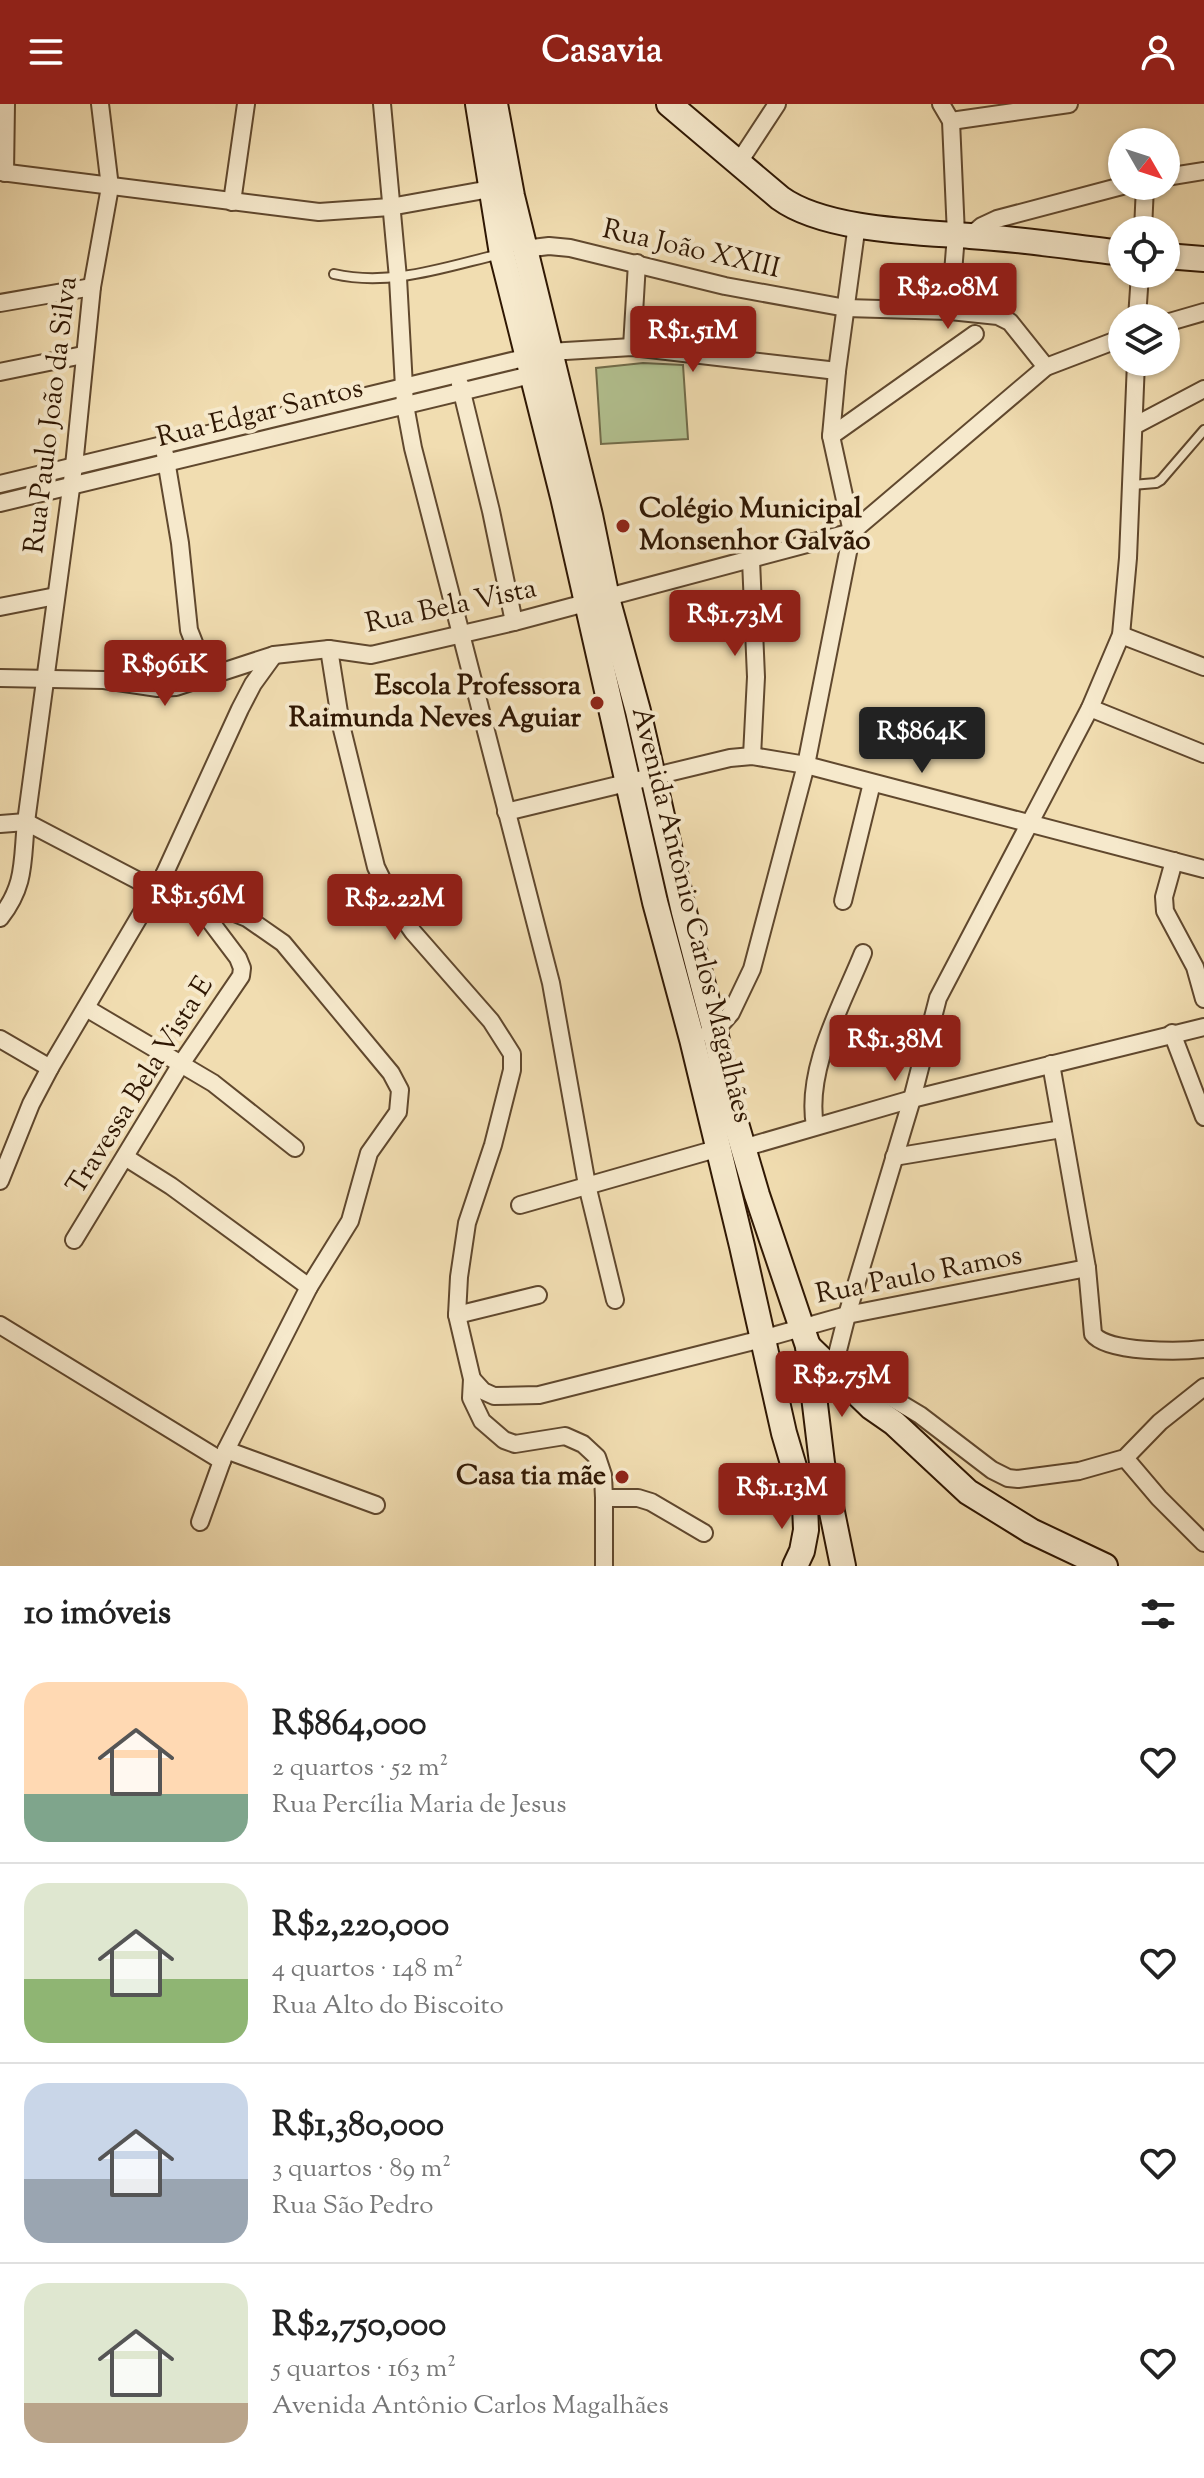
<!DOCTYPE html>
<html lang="pt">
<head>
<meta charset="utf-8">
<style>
	body { margin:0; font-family:"Sorts Mill Goudy",serif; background:#f2f2f2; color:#222; height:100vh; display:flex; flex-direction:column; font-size:30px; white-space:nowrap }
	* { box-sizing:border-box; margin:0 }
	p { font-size:26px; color:#767676 }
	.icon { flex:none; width:44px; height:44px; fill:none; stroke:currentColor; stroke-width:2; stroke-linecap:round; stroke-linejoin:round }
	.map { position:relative; height:1462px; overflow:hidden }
	.sheet { display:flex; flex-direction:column; background:#fff; flex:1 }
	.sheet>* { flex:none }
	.needle { width:52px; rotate:129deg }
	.tools { position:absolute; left:1108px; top:24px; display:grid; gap:16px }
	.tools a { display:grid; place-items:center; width:72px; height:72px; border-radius:50%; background:#fff; box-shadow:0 2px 6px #0004; font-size:40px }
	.price { position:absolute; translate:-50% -68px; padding:0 18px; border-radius:8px; background:#8f2418; color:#fff; font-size:26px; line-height:52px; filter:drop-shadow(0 2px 4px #0008) }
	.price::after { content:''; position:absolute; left:50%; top:48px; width:24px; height:18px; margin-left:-12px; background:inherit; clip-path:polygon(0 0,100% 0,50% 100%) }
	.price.on { background:#222; color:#fff }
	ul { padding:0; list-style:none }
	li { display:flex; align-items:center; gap:24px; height:200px; padding:0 24px }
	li+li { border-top:2px solid #e0e0e0 }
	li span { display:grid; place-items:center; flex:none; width:224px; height:160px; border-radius:24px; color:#555 }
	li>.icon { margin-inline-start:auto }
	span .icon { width:96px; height:96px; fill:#fffc; stroke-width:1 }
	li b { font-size:34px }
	h2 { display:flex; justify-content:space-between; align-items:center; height:96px; padding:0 24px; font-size:34px }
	header { display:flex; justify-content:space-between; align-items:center; height:104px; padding:0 24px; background:#8f2418; color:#fff; font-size:36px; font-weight:800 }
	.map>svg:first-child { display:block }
	.green { fill:#b3c291; stroke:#716c4a; stroke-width:2 }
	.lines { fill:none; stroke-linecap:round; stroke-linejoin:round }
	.lane-casing { stroke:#60482e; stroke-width:12 }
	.street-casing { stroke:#60482e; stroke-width:20 }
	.secondary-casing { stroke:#2f1703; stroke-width:28 }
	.lane { stroke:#f6e9cc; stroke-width:8 }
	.street { stroke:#f6e9cc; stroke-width:16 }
	.secondary { stroke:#f6e9cc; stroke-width:24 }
	.poi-dot { fill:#8f2418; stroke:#f6e9cc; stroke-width:3 }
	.labels { text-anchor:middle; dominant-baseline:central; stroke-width:8; stroke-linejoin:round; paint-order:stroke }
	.street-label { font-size:28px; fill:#2f1703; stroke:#f6e9cc }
	.poi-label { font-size:28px; font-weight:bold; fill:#2f1703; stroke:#f6e9cc; text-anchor:end }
</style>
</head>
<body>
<header><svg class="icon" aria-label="menu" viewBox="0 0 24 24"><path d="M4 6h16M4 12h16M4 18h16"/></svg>Casavia<svg class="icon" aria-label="person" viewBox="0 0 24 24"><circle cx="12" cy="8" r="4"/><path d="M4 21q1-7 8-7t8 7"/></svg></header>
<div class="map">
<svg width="1204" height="1462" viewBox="0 0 1204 1462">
	<rect width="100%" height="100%" fill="#f1ddb1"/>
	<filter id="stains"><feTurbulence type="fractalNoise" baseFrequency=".0025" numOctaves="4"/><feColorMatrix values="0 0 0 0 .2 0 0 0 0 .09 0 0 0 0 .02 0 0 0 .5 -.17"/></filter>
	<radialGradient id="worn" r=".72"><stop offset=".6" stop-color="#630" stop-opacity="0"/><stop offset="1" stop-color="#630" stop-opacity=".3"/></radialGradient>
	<path class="green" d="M643,259L683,261L688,335L601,340L596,264Z"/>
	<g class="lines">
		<g class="lane-casing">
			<g id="lane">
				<path d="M334,170C390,183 445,163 500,150"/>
				<path d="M1132,381L1156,379L1161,376L1204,326"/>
			</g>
		</g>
		<g class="street-casing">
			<g id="street">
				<path d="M382,0L398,174L405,301L413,344L551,879L587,1081L615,1196"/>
				<path d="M941,0L951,17L956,131L950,207"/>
				<path d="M951,17L1069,0"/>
				<path d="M739,58L777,0"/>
				<path d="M0,68L319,108L390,103L490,85"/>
				<path d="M5,69L6,0"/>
				<path d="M1166,73L1204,67"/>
				<path d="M232,98L246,0"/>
				<path d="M1143,126L1145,82"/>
				<path d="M970,132L982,122L997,115L1122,82"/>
				<path d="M524,145L549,142L570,144L725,182L846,204L950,207L998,212L1010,218L1046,263"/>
				<path d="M0,199L92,183"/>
				<path d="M1137,214L1140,170"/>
				<path d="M1166,219L1204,208"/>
				<path d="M632,243L637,159"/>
				<path d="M0,268L83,251"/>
				<path d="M460,280L491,407L514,518"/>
				<path d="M1134,322L1204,285"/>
				<path d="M831,332L975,230"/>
				<path d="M165,350L180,439L189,526L207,572"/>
				<path d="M0,380L549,248L632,243L837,267"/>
				<path d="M0,399L539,269"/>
				<path d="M751,456L756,573L752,652"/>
				<path d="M0,503L56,492"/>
				<path d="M1121,531L1204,563"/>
				<path d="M329,545L341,621L376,763L395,802L413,828L491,917L512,950V966L493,1041L467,1119L459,1173L457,1211L472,1275L471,1294L482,1317L504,1336L515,1340L565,1332L583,1340L597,1353L603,1371L604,1394V1462"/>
				<path d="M0,574L104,576L158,584L176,583L274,551L329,545L371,551L514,518L852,428L1046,263L1122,234"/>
				<path d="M1090,604L1204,650"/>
				<path d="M506,708L730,654L752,652L806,661L1204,765"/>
				<path d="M0,720L26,718L156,786"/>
				<path d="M1174,757L1164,793L1165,807L1195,863L1204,895"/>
				<path d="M164,771L191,791L247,814L283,839L391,969L400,986L398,1008L369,1049L350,1117L309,1183L226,1346L200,1418"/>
				<path d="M843,797L872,679"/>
				<path d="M0,814C26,781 22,757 26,718L74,362L92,183L110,83L100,0"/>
				<path d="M86,904L213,979L295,1044"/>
				<path d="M708,929L715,927L731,909L752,865L806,661L852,428L831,332L837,267L857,120"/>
				<path d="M1172,929L1204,1013"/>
				<path d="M0,935L50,964"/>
				<path d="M1051,960L1087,1164L1093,1230C1107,1249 1181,1248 1204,1245"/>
				<path d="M815,1022C805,965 842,901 863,849"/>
				<path d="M743,1044L912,995L1204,923"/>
				<path d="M125,1053L171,1082L309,1183"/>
				<path d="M894,1053L1062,1025"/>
				<path d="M0,1077L31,1000L50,964L164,771L240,605L253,580L274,551"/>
				<path d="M520,1101L716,1045"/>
				<path d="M74,1136L181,960L241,872L242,864L238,854L192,793"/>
				<path d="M457,1211L538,1191"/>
				<path d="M0,1221L222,1357"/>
				<path d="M833,1266L847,1211L912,995L938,894L1090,604L1121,531L1128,454L1136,258"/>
				<path d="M472,1275L483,1287L494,1292L539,1291L762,1235L847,1211L1087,1164"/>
				<path d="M845,1276L865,1281L890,1293L920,1311L992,1366L1008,1374L1018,1375L1079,1367L1125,1354L1160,1318L1204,1283"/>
				<path d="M226,1346L376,1401"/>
				<path d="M1125,1354L1159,1394L1204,1439"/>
				<path d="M604,1394H638L651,1398L704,1429"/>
			</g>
		</g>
		<g class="secondary-casing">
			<g id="secondary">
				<path d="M478,0L502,150L563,393L655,798L692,935L742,1142L784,1329L805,1400L806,1426L802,1447L795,1462"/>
				<path d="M495,0L512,92L590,411L607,494L638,607L684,808L715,927L730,999L757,1091L808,1242L822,1359L843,1462"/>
				<path d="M669,0L780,94C824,126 915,128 970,132C1021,135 1071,143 1122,149"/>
				<path d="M1166,152L1204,155"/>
				<path d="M808,1242L871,1303L894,1319L968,1388L1031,1427L1105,1462"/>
			</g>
		</g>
		<use href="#lane" class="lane"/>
		<use href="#street" class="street"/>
		<use href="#secondary" class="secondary"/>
	</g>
	<g class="poi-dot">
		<circle cx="623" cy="422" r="8"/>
		<circle cx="597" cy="599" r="8"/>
		<circle cx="622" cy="1373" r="8"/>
	</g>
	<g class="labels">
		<g class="street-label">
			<text transform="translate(691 146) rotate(13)">Rua João XXIII</text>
			<text transform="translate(260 310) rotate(-14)">Rua Edgar Santos</text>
			<text transform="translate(52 311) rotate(-83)">Rua Paulo João da Silva</text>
			<text transform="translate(451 503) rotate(-12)">Rua Bela Vista</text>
			<text transform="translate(691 811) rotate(76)">Avenida Antônio Carlos Magalhães</text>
			<text transform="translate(141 982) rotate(-58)">Travessa Bela Vista E</text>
			<text transform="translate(919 1172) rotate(-11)">Rua Paulo Ramos</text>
		</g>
		<g class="poi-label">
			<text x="639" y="406" text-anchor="start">Colégio Municipal<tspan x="639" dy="32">Monsenhor Galvão</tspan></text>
			<text x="581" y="583">Escola Professora<tspan x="581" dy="32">Raimunda Neves Aguiar</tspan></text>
			<text x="606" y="1373">Casa tia mãe</text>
		</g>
	</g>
	<rect width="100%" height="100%" filter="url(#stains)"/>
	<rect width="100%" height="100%" fill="url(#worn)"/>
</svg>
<div class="tools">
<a><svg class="needle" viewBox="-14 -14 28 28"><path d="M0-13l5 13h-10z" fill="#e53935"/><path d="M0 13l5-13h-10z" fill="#767676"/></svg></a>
<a><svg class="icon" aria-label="locate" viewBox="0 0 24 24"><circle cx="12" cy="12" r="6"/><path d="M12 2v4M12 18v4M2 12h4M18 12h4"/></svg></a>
<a><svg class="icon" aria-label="layers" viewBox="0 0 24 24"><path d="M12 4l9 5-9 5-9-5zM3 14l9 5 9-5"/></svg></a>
</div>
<b class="price" style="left:948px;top:227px">R$2.08M</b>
<b class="price" style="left:693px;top:270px">R$1.51M</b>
<b class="price" style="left:735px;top:554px">R$1.73M</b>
<b class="price" style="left:165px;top:604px">R$961K</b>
<b class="price on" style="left:922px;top:671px">R$864K</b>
<b class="price" style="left:198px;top:835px">R$1.56M</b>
<b class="price" style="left:395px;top:838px">R$2.22M</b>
<b class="price" style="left:895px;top:979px">R$1.38M</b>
<b class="price" style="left:842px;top:1315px">R$2.75M</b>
<b class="price" style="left:782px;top:1427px">R$1.13M</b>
</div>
<section class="sheet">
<h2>10 imóveis<svg class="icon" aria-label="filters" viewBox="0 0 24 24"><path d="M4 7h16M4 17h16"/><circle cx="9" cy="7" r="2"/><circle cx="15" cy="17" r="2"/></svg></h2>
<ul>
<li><span style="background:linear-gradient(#ffd9b3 70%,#7fa58c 0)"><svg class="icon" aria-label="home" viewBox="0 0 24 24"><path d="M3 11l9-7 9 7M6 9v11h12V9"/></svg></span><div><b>R$864,000</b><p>2 quartos · 52 m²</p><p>Rua Percília Maria de Jesus</p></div><svg class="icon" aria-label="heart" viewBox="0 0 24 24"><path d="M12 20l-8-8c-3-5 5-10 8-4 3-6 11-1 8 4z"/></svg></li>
<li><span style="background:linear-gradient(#dfe7d0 60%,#8fb573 0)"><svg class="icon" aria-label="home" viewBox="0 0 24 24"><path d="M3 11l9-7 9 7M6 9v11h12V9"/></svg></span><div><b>R$2,220,000</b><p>4 quartos · 148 m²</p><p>Rua Alto do Biscoito</p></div><svg class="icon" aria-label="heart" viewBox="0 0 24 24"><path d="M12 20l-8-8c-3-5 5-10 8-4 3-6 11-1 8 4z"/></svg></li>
<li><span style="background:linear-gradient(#c9d6e8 60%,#9aa5b1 0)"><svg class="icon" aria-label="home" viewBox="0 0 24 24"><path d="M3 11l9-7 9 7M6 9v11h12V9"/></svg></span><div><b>R$1,380,000</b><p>3 quartos · 89 m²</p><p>Rua São Pedro</p></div><svg class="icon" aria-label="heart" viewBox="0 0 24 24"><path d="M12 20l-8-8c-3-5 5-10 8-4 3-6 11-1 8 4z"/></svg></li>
<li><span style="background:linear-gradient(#dfe7d0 75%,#b9a48a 0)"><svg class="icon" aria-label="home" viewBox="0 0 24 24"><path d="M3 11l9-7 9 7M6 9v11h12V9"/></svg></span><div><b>R$2,750,000</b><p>5 quartos · 163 m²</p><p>Avenida Antônio Carlos Magalhães</p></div><svg class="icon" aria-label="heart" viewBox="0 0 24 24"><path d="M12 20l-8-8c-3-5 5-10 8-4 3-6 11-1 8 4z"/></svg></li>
</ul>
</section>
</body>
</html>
